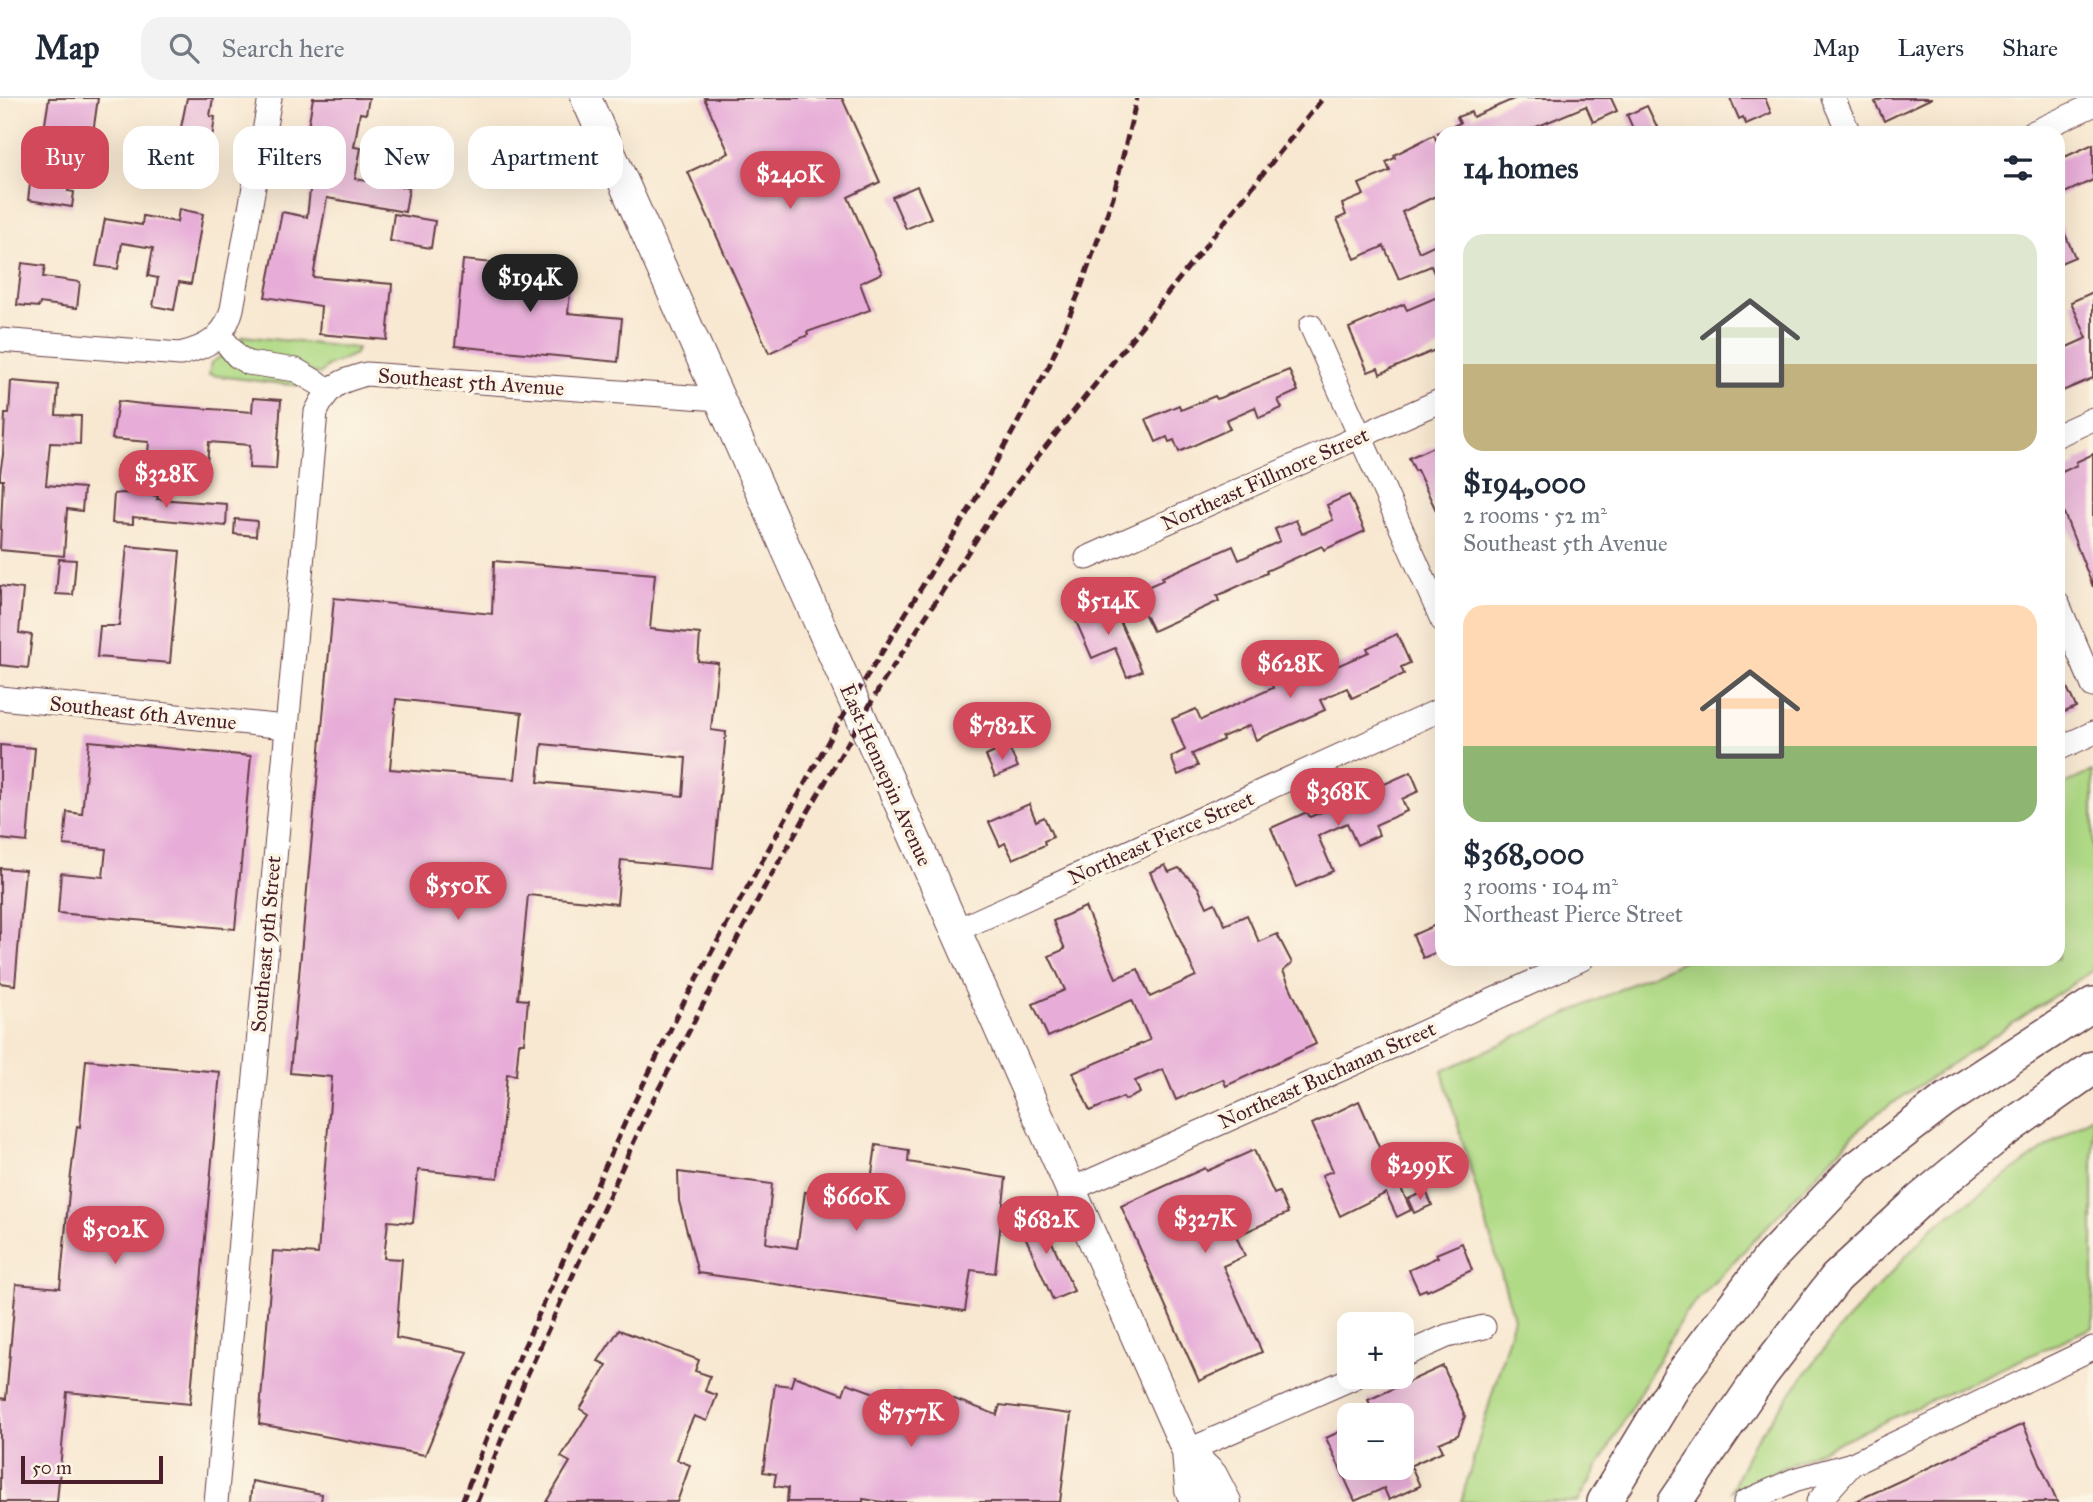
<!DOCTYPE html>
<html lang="en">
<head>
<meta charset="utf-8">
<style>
	body { margin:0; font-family:"IM FELL Great Primer",serif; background:#f2f2f3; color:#1f2937; height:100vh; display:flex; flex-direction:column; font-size:26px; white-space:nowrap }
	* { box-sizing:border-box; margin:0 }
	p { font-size:23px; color:#747a83 }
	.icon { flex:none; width:38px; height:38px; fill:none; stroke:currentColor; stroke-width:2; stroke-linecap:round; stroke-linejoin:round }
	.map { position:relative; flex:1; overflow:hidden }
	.details { position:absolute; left:1435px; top:28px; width:630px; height:840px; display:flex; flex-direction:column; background:#fff; border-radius:21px; box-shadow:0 7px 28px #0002 }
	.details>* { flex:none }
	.banner { position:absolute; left:21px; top:28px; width:665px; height:63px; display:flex; gap:14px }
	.tools { position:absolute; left:1337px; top:1214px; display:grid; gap:14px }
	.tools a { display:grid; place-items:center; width:77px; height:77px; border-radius:14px; background:#fff; box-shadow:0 7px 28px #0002; font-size:35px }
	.scale { position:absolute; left:21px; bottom:18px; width:142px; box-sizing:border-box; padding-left:7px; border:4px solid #4a1f2b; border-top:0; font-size:19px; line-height:24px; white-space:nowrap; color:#4a1f2b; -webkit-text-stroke:5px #fcf5e5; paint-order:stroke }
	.price { position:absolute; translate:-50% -60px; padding:0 16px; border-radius:24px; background:#d1495b; color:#fff; font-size:23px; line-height:46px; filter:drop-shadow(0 2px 4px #0008) }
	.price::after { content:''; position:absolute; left:50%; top:42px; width:21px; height:16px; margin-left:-10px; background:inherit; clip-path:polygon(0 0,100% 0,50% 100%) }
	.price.current { background:#222; color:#fff }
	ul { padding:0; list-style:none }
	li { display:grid; align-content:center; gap:14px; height:371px; padding:0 28px }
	li span { display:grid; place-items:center; height:217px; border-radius:21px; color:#555 }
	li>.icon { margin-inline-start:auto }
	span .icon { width:126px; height:126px; fill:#fffc; stroke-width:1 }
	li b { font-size:30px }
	h2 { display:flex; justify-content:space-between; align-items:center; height:84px; padding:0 28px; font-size:30px }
	.tag { padding:0 24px; border-radius:21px; background:#fff; box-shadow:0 7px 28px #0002; font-size:24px; line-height:63px }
	.tag.current { background:#d1495b; color:#fff }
	header { display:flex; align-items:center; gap:42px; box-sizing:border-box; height:98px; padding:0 35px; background:#fff; border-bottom:2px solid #e0e1e3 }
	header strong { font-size:33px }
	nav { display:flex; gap:38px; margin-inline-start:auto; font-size:24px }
	.search { width:490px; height:63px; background:#f2f2f3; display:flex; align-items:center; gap:18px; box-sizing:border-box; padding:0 24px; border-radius:21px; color:#747a83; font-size:26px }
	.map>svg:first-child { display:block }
	.green { fill:#b0da86; stroke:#7d7c58; stroke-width:2 }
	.building { fill:#e7add8; fill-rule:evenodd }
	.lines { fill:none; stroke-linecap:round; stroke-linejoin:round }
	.minor-casing { stroke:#643d44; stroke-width:25 }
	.major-casing { stroke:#643d44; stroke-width:32 }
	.highway-casing { stroke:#643d44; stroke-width:36 }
	.minor { stroke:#fff; stroke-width:23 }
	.major { stroke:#fff; stroke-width:30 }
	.highway { stroke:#fff; stroke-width:33 }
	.rail { stroke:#4a1f2b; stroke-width:5; stroke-dasharray:10 5; stroke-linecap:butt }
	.labels { text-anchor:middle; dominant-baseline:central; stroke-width:7; stroke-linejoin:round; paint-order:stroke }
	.street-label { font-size:21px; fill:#4a1f2b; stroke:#fcf5e5 }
</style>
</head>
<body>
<header>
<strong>Map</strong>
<div class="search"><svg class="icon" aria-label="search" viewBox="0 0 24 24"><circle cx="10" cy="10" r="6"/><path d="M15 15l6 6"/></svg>Search here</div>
<nav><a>Map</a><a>Layers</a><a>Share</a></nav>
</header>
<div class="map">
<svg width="2093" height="1404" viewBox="0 0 2093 1404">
	<rect width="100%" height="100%" fill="#fcf5e5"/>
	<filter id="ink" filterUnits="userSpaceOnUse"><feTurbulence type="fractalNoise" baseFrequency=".0143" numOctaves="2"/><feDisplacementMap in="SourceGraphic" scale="14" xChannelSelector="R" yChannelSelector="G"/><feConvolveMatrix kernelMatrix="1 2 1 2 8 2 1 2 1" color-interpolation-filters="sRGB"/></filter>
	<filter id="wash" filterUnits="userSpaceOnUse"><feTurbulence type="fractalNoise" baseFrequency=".00686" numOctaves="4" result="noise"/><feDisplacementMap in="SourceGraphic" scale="28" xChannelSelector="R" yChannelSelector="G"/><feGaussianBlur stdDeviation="1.57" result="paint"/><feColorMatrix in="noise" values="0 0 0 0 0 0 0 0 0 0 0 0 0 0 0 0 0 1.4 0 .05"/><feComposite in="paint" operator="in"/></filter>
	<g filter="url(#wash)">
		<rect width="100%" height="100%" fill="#f8e8d1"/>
		<g class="green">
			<path d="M243,238L357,250L355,256L326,269L320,276L251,259L239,244Z"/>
			<path d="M221,258L295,276L300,288L209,277L211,265Z"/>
			<path d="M2093,673V872L1869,1021L1684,1216L1578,1404H1461L1514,1220L1442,973L1686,861H2058V689Z"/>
			<path d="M2093,1017V1229L1731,1393L1752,1347L1840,1230L1933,1129Z"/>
		</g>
		<g id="blocks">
			<g class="building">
				<path d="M49,0H98L93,35L64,31L59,61L73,63L68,93L74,94L72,109L28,102L37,31L44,32Z"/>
				<path d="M187,0H213L210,18L215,19L209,60H213L210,78L161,70L164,52L176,54Z"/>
				<path d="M313,0H369L366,16L360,15L354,49L361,50L355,81L409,90L405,114L327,100L313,179L392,186L387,242L319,236L321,208L265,199L282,114L307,119L313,66L302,64Z"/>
				<path d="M704,0H842L880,84L848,99L882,175L860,185L870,212L807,234L808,237L769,255L688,74L729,55Z"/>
				<path d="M1516,0H1611L1617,13L1593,24L1586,8L1522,35H1437L1460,25L1457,19L1471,14L1473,19Z"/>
				<path d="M1730,0H1765L1771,15L1746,26L1743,19L1739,21Z"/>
				<path d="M1884,0H1932L1884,23L1875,4Z"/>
				<path d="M1647,8L1660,35H1635L1627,17Z"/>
				<path d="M1434,37L1436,42L1442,39V95L1402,114L1419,154L1442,143V193L1431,168L1399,181L1384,148L1355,161L1337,121L1346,117L1342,106L1364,97L1359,86L1390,73L1386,64L1395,60L1394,57Z"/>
				<path d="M2093,46V82L2058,98V62Z"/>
				<path d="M917,88L931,120L906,131L892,99Z"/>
				<path d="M179,111L203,116L191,186L179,184L174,212L153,208L158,180L148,178L153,150L122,145L118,171L96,168L105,121L142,127L143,118L177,124Z"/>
				<path d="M394,116L435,123L431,150L390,143Z"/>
				<path d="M2058,120L2075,159L2058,166Z"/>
				<path d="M463,162L572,173L568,215L622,220L618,264L455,248Z"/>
				<path d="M22,165L45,168L43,179L80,184L77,210L40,205L39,209L17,207Z"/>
				<path d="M2093,194V280L2058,295V253L2087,240L2071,204Z"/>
				<path d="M1442,197V249L1380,276L1378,270L1368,274L1349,230L1404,206L1407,212Z"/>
				<path d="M1289,272L1298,293L1278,302L1282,310L1259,320L1255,309L1226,322L1230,331L1179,354L1174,342L1169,344L1167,339L1156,344L1146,321L1179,307L1181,312L1215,298L1217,301Z"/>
				<path d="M11,283L58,287L56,317L81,318L80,346L50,345L46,387L84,390L82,413L67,411L64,458L0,452L3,382H0V376L3,357L5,316H9Z"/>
				<path d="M253,300L281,302L276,371L249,370L250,347L209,344L207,365L187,363V357L148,355L149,344L112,341L118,303L142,306L252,314Z"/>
				<path d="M1442,345V425L1417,372L1415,373L1409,360Z"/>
				<path d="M2093,356V489L2058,400V376L2077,367L2076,364Z"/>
				<path d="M122,395L158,398L157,401L227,406L226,428L133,419V426L112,425L114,396Z"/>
				<path d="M1349,397L1365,433L1324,452L1322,448L1266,473L1267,475L1217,498L1219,503L1153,533L1134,495L1163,482L1162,479L1233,448L1239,462L1280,443L1275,431L1296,422L1302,436L1333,422L1327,407Z"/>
				<path d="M235,421L257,423L256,438L234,436Z"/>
				<path d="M127,448L180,453L170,565L97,559L100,528H119Z"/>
				<path d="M59,461L76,462L73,497L56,496Z"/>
				<path d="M494,463L655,476L650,531L700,536L698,563L718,565L711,632L726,634L713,771L621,762L617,806L528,797L518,901L528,902L526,924L524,945H519L516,977L507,976L498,1080L418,1072L413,1125L388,1123L384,1160L402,1161L396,1240L468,1254L425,1357L259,1326L273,1153L318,1156L332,979L290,975L334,500L492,516ZM396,601L522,615L515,681L390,671ZM542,646L686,660L683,698L538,684Z"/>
				<path d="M0,488L23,491L19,535L32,537L28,570L0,567Z"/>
				<path d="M1112,505L1142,573L1127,579L1115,550L1092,560L1075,521Z"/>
				<path d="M1397,536L1410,565L1401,569L1404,576L1352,600L1347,590L1320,602L1325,612L1256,642L1250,627L1222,639L1223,642L1192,656L1198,668L1178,677L1171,659L1185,652L1172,621L1196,611L1201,622L1273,590L1271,584L1305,569L1310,580L1369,554L1367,550Z"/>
				<path d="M2058,570L2076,609L2058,617Z"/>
				<path d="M89,643L251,658L235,831L58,815L61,775L103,779L106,751L64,747L67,714L82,716Z"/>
				<path d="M0,647L35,650L27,744L0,741Z"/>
				<path d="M1008,648L1018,669L995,679L986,658Z"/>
				<path d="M1411,674L1419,693L1402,701L1407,713L1375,727L1379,737L1357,747L1347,725L1318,738L1333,773L1296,789L1271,730L1307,714L1310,719L1344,704L1348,712L1375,700L1371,692Z"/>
				<path d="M1029,706L1036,723L1044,719L1053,739L1044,743L1045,747L1013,761L1005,745L1000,748L989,724Z"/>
				<path d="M1165,767L1169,774L1179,770L1198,789L1207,809L1215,805L1225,827L1247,817L1259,844L1277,836L1292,865L1283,873L1316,946L1226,988L1223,981L1176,1002L1163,971L1135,983L1140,995L1125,1002L1123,999L1090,1013L1073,975L1150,942L1132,902L1048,939L1033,906L1065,892L1049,858L1065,851L1053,823L1085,809L1116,880L1138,871L1150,899L1196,878L1150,774Z"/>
				<path d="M0,770L25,772L15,887L0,885Z"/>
				<path d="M1442,824V852L1423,860L1413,837Z"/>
				<path d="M86,962L220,974L190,1306L67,1294L57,1404H0V1300L6,1301L16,1186L60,1190L70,1084L77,1028L80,1029Z"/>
				<path d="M1359,1003L1388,1070L1391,1069L1411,1112L1397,1119L1386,1095L1340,1118L1322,1077L1333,1073L1312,1026Z"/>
				<path d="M876,1047L909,1052L908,1064L1006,1080L995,1175L971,1172L965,1213L698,1175L679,1103L678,1074L772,1086L766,1145L797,1150L805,1094L868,1104Z"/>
				<path d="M1254,1052L1274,1096L1279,1094L1288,1115L1236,1138L1245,1158L1223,1168L1262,1254L1199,1283L1121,1108L1205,1070L1207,1073Z"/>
				<path d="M1426,1093L1432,1107L1414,1115L1408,1101Z"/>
				<path d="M1038,1113L1074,1193L1053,1202L1018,1122Z"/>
				<path d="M1462,1145L1472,1172L1427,1193L1426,1191L1419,1194L1409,1172L1438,1159L1436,1156Z"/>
				<path d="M619,1232L699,1262L695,1273L710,1278L705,1293L717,1297L707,1323L694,1318L687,1333L677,1362L690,1367L677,1404H546L570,1364L561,1359L588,1316L580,1311L607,1267L598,1263Z"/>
				<path d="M1443,1268L1465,1318L1458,1337L1439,1345L1443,1353L1405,1370H1412L1420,1388L1389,1402L1384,1390L1355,1403L1326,1340L1349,1329V1370H1402V1318H1375L1368,1302Z"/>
				<path d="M794,1278L843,1296L847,1285L894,1302L898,1292L946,1309L949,1299L997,1317L1000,1307L1071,1316L1060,1404H883L863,1401V1404H787L788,1390L774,1388L776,1376L763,1374L775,1286L791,1288Z"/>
				<path d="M2023,1326L2057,1404H1854Z"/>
				<path d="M252,1383L322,1396L321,1404H250Z"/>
			</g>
		</g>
	</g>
	<g filter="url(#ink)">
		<use href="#blocks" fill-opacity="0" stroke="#643d44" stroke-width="2"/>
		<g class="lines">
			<g class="minor-casing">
				<g id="minor">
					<path d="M1833,0L1849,35"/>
					<path d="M2032,35L2093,7"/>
					<path d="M1311,228L1442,522"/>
					<path d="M219,236L237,258L248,265L296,272L328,291"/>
					<path d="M0,242L180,256C208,249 224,240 232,211L270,0"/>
					<path d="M2058,337L2093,321"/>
					<path d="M1087,460L1442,302"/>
					<path d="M2058,506L2093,588"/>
					<path d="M0,600L286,629"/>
					<path d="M2058,651L2093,635"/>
					<path d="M955,833L1442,611"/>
					<path d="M1070,1092L1389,950L1582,861"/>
					<path d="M1402,1258L1447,1238L1484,1229"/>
					<path d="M1187,1353L1355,1279"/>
					<path d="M216,1404L316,314C329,287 338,284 366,276L719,301"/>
					<path d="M1745,1404L1794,1382L1852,1366L2093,1250"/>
					<path d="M1818,1404L1852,1366"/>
				</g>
			</g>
			<g class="major-casing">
				<g id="major">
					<path d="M586,0L1187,1353L1190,1391L1195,1404"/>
					<path d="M1187,1353L1212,1377L1226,1404"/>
				</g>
			</g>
			<g class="highway-casing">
				<g id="highway">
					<path d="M1604,1404L1679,1280L1769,1161L1854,1072L1944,1003L2093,906"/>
					<path d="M1675,1404L1762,1276L1836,1180L1920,1102L2001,1035L2093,970"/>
				</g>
			</g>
			<use href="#minor" class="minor"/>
			<use href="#major" class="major"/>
			<use href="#highway" class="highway"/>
			<g class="rail">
				<path d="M462,1404L511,1278L632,1009L684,904L835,631L975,402L1049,268L1080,192L1113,99L1137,0"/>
				<path d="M477,1404L525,1282L653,1002L764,790L883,584L996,411L1323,0"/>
			</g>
		</g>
	</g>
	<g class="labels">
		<g class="street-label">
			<text transform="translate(471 284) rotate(4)">Southeast 5th Avenue</text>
			<text transform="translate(1265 381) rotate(-24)">Northeast Fillmore Street</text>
			<text transform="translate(143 615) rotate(6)">Southeast 6th Avenue</text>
			<text transform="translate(886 677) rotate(66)">East Hennepin Avenue</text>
			<text transform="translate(1161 740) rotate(-24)">Northeast Pierce Street</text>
			<text transform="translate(266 846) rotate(-85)">Southeast 9th Street</text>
			<text transform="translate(1327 977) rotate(-24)">Northeast Buchanan Street</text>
		</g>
	</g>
</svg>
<div class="tools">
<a>+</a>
<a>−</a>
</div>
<div class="scale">50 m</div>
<b class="price" style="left:790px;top:113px">$240K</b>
<b class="price current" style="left:530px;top:216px">$194K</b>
<b class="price" style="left:166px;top:412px">$328K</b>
<b class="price" style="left:1108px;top:539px">$514K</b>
<b class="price" style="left:1290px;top:602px">$628K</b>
<b class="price" style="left:1002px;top:664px">$782K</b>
<b class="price" style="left:1338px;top:730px">$368K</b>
<b class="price" style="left:458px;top:824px">$550K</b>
<b class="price" style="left:1420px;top:1104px">$299K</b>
<b class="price" style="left:856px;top:1135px">$660K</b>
<b class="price" style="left:1205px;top:1157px">$327K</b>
<b class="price" style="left:1046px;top:1158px">$682K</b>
<b class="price" style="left:115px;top:1168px">$502K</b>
<b class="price" style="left:911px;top:1351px">$757K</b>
<div class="banner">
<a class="tag current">Buy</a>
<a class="tag">Rent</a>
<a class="tag">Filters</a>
<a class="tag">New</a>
<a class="tag">Apartment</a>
</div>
<section class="details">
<h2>14 homes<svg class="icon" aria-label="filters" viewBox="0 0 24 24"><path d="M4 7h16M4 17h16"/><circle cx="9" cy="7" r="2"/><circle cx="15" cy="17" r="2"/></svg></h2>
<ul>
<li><span style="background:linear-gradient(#dfe7d0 60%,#c2b280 0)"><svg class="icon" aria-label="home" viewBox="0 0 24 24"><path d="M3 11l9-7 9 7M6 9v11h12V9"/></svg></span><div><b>$194,000</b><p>2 rooms · 52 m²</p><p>Southeast 5th Avenue</p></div></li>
<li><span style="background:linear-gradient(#ffd9b3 65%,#8fb573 0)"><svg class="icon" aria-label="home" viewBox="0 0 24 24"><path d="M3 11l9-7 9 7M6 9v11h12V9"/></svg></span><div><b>$368,000</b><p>3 rooms · 104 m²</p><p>Northeast Pierce Street</p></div></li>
</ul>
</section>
</div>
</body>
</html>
